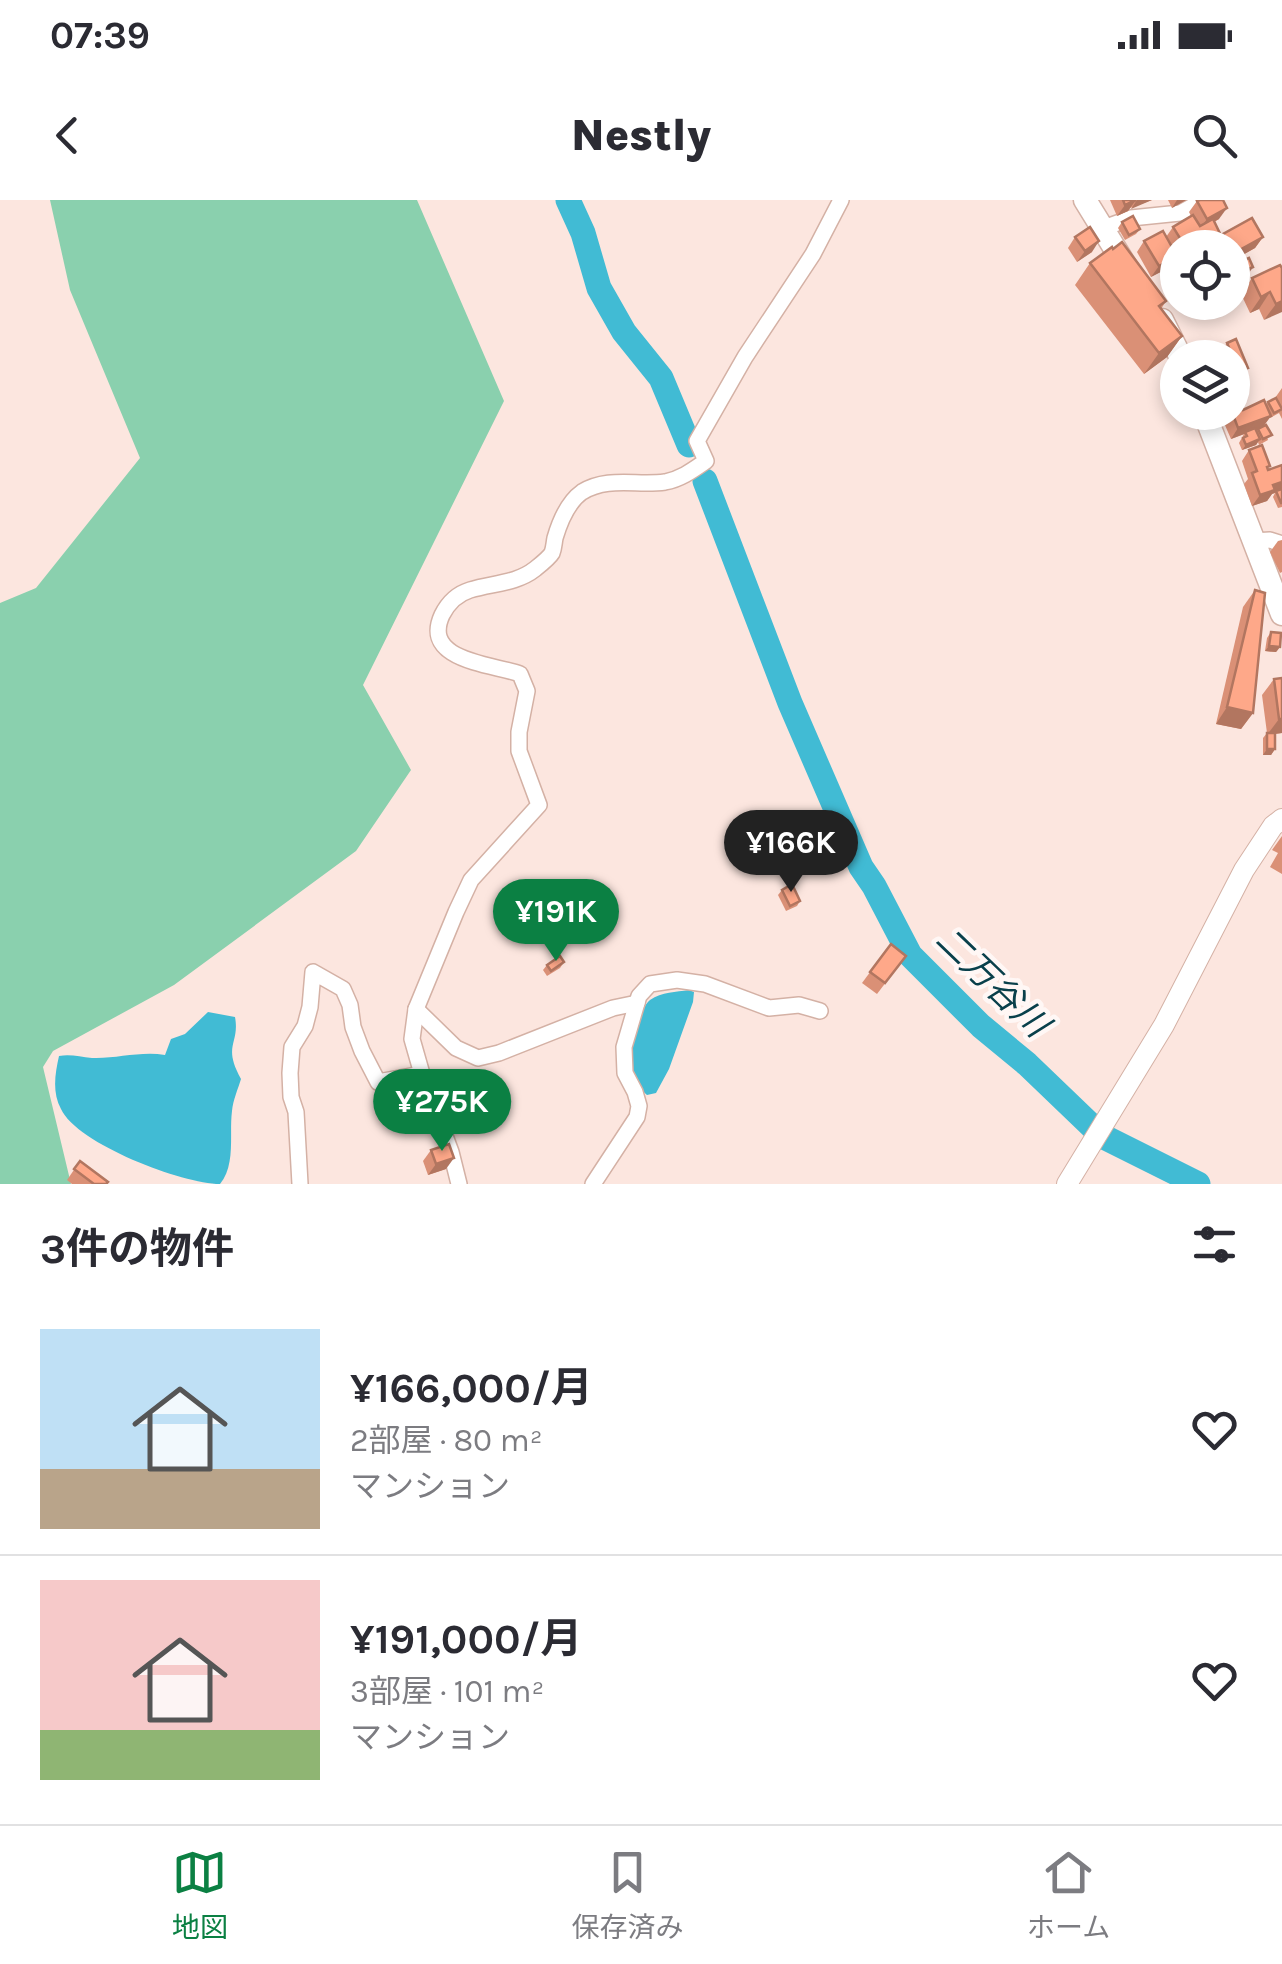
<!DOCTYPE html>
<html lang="ja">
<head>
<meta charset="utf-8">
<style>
	body { margin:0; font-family:Karla,"Noto Sans JP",sans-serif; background:#f2f2f3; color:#2b2b33; height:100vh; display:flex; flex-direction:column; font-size:38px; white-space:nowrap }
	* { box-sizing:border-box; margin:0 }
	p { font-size:32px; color:#7c7c81 }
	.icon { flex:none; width:55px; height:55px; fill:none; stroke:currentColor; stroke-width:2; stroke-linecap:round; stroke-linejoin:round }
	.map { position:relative; height:984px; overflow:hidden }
	.sheet { display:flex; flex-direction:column; background:#fff; flex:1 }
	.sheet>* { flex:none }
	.controls { position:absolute; left:1160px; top:30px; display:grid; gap:20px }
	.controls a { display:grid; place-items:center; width:90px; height:90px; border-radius:50%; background:#fff; box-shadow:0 5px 15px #0003; font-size:50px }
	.price { position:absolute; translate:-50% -85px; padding:0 22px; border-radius:35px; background:#0b8043; color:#fff; font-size:32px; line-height:65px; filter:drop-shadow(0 2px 5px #0008) }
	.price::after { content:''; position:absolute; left:50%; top:60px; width:30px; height:22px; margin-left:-15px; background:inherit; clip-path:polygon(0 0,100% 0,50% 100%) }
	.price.on { background:#222; color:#fff }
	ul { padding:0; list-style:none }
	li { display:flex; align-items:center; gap:30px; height:250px; padding:0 40px }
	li+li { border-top:2px solid #e1e1e2 }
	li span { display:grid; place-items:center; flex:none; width:280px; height:200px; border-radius:0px; color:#555 }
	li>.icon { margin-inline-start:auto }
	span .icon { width:120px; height:120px; fill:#fffc; stroke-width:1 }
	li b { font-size:42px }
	h2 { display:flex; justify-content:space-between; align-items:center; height:120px; padding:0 40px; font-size:42px }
	.status { display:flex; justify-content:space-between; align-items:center; height:70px; padding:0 50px; background:#fff; direction:ltr }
	.status svg { height:28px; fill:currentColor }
	header { display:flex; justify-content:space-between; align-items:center; height:130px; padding:0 40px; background:#fff; font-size:45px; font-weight:800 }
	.tabs { display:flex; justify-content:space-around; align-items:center; height:140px; border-top:2px solid #e1e1e2; background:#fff; font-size:28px; color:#7c7c81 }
	.tabs a { display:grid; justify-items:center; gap:5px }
	.tabs .on { color:#0b8043 }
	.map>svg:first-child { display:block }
	.green { fill:#8ad0ae }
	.water { fill:#41bbd4 }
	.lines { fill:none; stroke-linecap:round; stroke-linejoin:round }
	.river { stroke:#41bbd4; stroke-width:25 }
	.minor-casing { stroke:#d4b1a5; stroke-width:18 }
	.tertiary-casing { stroke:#d4b1a5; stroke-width:22 }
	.secondary-casing { stroke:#d4b1a5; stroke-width:25 }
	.minor { stroke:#fff; stroke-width:15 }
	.tertiary { stroke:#fff; stroke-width:20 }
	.secondary { stroke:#fff; stroke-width:22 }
	.wall { fill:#da9076 }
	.shaded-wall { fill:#b27660 }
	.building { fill:#fea889; stroke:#b27660; stroke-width:2.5 }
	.labels { text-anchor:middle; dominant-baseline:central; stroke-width:9; stroke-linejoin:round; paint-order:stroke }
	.water-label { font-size:35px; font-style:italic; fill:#09404b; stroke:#fff7f5 }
</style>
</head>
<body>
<div class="status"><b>07:39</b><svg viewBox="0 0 49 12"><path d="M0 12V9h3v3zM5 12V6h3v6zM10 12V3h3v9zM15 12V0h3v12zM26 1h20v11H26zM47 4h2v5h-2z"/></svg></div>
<header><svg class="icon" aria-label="back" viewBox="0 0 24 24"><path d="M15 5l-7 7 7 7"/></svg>Nestly<svg class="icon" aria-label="search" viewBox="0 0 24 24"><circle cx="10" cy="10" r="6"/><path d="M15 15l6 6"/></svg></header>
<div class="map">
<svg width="1282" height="984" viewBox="0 0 1282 984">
	<rect width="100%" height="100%" fill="#fce6df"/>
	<path class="green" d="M50,0H417L504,201L363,485L411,570L356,651L174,785L53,851L43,867L71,984H0V403L36,388L140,258L70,90Z"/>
	<g class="water">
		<path d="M689,790L694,792L693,802L669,869L656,893L647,895C623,875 631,846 639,821C642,813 644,805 650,800C662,792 676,792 689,790Z"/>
		<path d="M208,812L235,817C240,844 222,845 241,879C238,889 233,900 232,911C229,935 236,964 220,984C183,984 77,944 61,909C52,892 55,874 59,856C71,854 80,857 92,858C116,859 140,851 165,855L171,839L185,834Z"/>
	</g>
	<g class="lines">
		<g class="river">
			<path d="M568,0L583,33L599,88L624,132L661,178L689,245"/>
			<path d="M705,281L790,503L861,667L874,686L910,755L981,826L1027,864L1102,936L1198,984"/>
		</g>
		<g class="minor-casing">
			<g id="minor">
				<path d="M1101,29L1131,18L1180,13L1204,0"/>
				<path d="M1253,341L1270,340L1282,344"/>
				<path d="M416,809L456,848L478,858L499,853L613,808L637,803"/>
				<path d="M422,874L412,839L416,809L456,712L471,680L539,605L519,551V532L527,491L520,474C492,464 421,461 442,415C448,403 457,394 470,390C492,383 516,384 535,369C540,365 549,358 552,353C554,348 554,343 555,338C560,321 568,302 582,292C608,276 637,286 665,282C681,279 693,270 706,261L697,241L745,157L813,54L841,0"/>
				<path d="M300,984L296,912L291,897L290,873L292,847L305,826L310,807L313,772L343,789L350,805L353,827L362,851L378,882L422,874L451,952L459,984"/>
				<path d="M593,984L637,917L639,906L635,892L625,873L624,847L639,796L650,784L677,780L705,784L769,808L799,805L820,811"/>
			</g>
		</g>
		<g class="tertiary-casing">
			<path id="tertiary" d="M1067,984L1164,825L1244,670L1273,626L1282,619"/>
		</g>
		<g class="secondary-casing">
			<g id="secondary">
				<path d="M1085,0L1130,73"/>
				<path d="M1162,120L1181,158"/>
				<path d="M1204,212L1282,414"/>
			</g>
		</g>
		<use href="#minor" class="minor"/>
		<use href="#tertiary" class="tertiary"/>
		<use href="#secondary" class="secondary"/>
	</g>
	<g class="wall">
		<path d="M1110,0H1152L1130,8L1128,11L1117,16Z"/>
		<path d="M1168,0H1186L1172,8Z"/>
		<path d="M1197,1L1219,19L1214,22L1222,36L1223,34L1263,37L1255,48L1232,61V48H1178V58L1170,67L1151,77L1137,52L1144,41L1166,37L1173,27L1191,16L1189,12Z"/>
		<path d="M1122,22L1140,29L1136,34L1125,40L1118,28Z"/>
		<path d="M1075,37L1092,52L1077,62L1068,48Z"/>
		<path d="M1113,49L1166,101L1161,109L1182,136L1167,157L1144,174L1075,85L1090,63Z"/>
		<path d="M1252,78L1282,101L1264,120L1259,109L1250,113L1241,94Z"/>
		<path d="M1194,102H1213L1197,112L1193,104Z"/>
		<path d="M1236,139L1240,179L1236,180L1232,199V158H1213L1219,154L1227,143Z"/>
		<path d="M1282,188V219L1279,213L1270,218V217L1263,226L1268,240L1259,245L1258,242L1256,245L1242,250L1239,243L1244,234L1231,239L1221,216L1223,212H1232L1266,205L1268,202L1275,198Z"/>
		<path d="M1249,250L1268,270L1282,265V307L1278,308L1273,297L1275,293L1272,294L1267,301L1252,306L1244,284L1248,279L1242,261Z"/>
		<path d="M1282,340V372L1280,373L1270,352L1278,341Z"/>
		<path d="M1255,390L1253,513L1241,529L1216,524L1243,407Z"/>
		<path d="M1271,432L1280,447L1276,452L1265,451L1267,438Z"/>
		<path d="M1274,479L1282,533L1275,534V549L1271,555H1263V538L1267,533L1262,495Z"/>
		<path d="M1282,636V674L1270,667L1278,653L1272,650Z"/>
		<path d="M782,690L800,701L797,706L786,711L778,695Z"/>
		<path d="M891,744L906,756L877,794L862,783Z"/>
		<path d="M564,762L560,768L547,776L543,770L547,765Z"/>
		<path d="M441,886L458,902L454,907L445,911L437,892Z"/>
		<path d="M431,950L446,969L428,975L423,961Z"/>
		<path d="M80,961L106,984H72L67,980Z"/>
	</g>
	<g class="shaded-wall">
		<path d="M1136,0L1128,11L1117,16L1125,5Z"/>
		<path d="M1137,0H1152L1131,9Z"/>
		<path d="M1177,0H1186L1172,8Z"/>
		<path d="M1227,8L1219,19L1199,30L1207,19Z"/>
		<path d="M1263,37L1255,48L1232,61L1234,53Z"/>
		<path d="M1099,41L1092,52L1077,62L1085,51Z"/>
		<path d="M1177,56L1170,67L1151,77L1159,66Z"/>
		<path d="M1253,67L1249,73L1233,80L1237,74Z"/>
		<path d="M1270,92L1259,109L1250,113L1261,97Z"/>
		<path d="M1282,101V112L1264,120L1276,104Z"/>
		<path d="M1204,102H1213L1197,112Z"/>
		<path d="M1182,136L1167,157L1144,174L1159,153Z"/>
		<path d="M1248,168L1240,179L1232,182L1239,171Z"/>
		<path d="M1271,216L1263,227L1231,239L1238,228Z"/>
		<path d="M1260,239L1256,245L1242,250L1246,245Z"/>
		<path d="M1282,282V290L1272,294L1267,301L1252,306L1260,295L1273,285Z"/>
		<path d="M1269,446L1280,447L1276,452L1265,451Z"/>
		<path d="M1227,507L1253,513L1241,529L1216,524Z"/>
		<path d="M1279,519H1282V533L1267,535Z"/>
		<path d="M1267,549H1275L1271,555H1263Z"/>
		<path d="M458,902L454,907L445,911L448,905Z"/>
		<path d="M454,958L446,969L428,975L436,964Z"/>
	</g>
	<g class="building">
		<path d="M1123,0H1136L1125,5Z"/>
		<path d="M1200,0H1223L1227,8L1207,19L1197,1Z"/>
		<path d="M1193,15L1200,26L1213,19L1227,48H1213L1208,39L1195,48H1186L1173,27Z"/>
		<path d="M1133,16L1140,29L1129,35L1122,22Z"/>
		<path d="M1252,18L1263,37L1234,53L1232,48H1231L1223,34Z"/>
		<path d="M1090,27L1099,41L1085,51L1075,37Z"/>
		<path d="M1163,31L1177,56L1159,66L1144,41Z"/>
		<path d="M1122,42L1166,101L1159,106L1182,136L1159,153L1090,63L1112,47L1113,49Z"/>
		<path d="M1249,58L1253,67L1237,74L1233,65Z"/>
		<path d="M1280,65L1282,68V101L1276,104L1270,92L1261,97L1252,78Z"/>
		<path d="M1236,139L1248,168L1239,171L1227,143Z"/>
		<path d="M1225,152L1227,158H1213Z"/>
		<path d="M1232,170L1240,188L1232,192Z"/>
		<path d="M1276,198L1282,209L1274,213L1268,202Z"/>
		<path d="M1264,200L1271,216L1238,228L1232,212V203L1239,201L1243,210Z"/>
		<path d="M1266,225L1272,235L1263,239L1258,229Z"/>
		<path d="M1255,228L1260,239L1246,245L1243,238L1247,236L1245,232Z"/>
		<path d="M1262,245L1270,266L1267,267L1268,270L1282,265V282L1273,285L1275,290L1260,295L1252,273L1257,271L1249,250Z"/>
		<path d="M1282,289V303H1281L1276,291Z"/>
		<path d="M1255,390L1265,393L1253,513L1227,507Z"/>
		<path d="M1271,432L1281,433L1280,447L1269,446Z"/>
		<path d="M1282,478V519H1279L1274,479Z"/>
		<rect x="1267" y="533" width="8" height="16"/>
		<path d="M792,684L800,701L790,706L782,690Z"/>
		<path d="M891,744L906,756L885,783L870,772Z"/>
		<path d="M560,756L564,762L551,771L547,765Z"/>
		<path d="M451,883L458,902L448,905L441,886Z"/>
		<path d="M449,944L454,958L436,964L431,950Z"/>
		<path d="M80,961L108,982L106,984H94L74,969Z"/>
	</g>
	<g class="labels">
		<g class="water-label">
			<text transform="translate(992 782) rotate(44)">二万谷川</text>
		</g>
	</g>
</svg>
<div class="controls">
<a><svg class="icon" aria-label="locate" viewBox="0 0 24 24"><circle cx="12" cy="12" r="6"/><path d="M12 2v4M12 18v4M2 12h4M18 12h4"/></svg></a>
<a><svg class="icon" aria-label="layers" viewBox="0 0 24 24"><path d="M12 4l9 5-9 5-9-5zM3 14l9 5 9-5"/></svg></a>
</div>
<b class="price on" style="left:791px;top:695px">¥166K</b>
<b class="price" style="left:556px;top:764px">¥191K</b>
<b class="price" style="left:442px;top:954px">¥275K</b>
</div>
<section class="sheet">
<h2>3件の物件<svg class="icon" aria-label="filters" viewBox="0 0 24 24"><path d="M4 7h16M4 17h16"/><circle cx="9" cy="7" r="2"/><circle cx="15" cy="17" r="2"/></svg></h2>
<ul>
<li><span style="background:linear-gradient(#bfe0f5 70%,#b9a48a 0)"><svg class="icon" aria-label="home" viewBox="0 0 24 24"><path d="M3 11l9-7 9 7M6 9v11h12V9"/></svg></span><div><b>¥166,000/月</b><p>2部屋 · 80 m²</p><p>マンション</p></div><svg class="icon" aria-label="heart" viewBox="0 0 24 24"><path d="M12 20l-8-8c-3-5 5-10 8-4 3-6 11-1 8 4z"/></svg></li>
<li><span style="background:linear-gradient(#f6c9c9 75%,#8fb573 0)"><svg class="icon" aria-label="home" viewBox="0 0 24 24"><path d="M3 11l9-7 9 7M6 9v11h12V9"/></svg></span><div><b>¥191,000/月</b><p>3部屋 · 101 m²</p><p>マンション</p></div><svg class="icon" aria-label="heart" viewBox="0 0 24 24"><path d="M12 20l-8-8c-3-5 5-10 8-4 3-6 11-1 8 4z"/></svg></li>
</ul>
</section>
<nav class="tabs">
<a class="on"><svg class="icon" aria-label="map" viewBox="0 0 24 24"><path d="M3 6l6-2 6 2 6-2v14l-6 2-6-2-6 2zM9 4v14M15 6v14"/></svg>地図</a>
<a><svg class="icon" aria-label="saved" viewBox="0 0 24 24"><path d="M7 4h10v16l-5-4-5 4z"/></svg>保存済み</a>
<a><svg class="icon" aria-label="home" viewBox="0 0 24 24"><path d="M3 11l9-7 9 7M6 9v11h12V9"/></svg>ホーム</a>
</nav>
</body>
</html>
